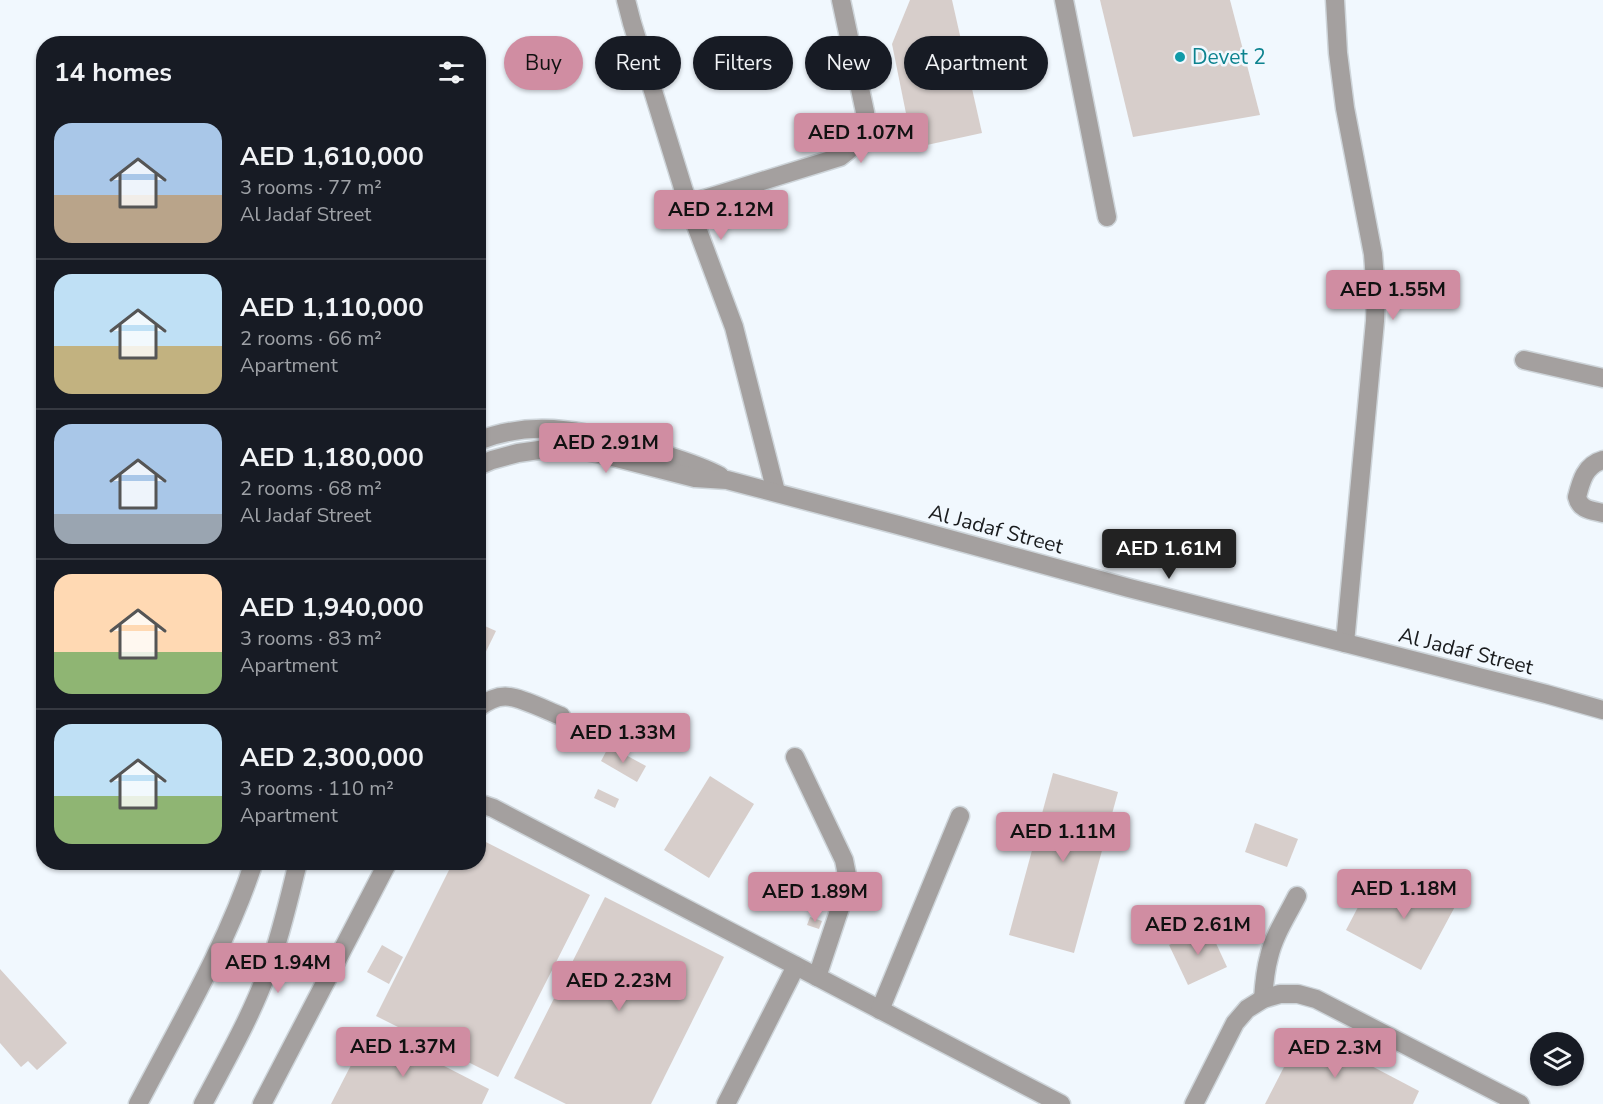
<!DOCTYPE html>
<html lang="en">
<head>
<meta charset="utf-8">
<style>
	body { margin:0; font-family:"Nunito Sans",sans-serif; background:#20242c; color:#f1f3f6; height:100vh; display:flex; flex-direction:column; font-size:22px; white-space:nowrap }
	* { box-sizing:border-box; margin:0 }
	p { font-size:20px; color:#9ea1a6 }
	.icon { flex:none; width:33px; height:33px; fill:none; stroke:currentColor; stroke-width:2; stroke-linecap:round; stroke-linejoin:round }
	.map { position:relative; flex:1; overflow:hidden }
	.side { position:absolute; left:36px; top:36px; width:450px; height:834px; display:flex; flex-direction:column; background:#171b24; border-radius:24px; box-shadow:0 2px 4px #0004 }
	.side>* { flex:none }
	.top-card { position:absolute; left:504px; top:36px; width:570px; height:54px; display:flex; gap:12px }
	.buttons { position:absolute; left:1530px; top:1032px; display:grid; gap:12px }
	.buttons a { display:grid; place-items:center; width:54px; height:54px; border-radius:50%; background:#171b24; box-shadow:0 2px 4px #0004; font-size:30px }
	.price { position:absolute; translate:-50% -51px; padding:0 14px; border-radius:6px; background:#d08da2; color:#111; font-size:20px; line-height:39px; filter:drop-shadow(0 2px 3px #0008) }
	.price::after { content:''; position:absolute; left:50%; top:36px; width:18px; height:14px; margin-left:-9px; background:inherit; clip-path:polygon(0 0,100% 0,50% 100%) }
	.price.on { background:#222; color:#fff }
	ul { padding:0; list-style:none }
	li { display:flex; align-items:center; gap:18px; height:150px; padding:0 18px }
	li+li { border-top:2px solid #363941 }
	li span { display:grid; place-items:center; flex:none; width:168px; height:120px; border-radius:18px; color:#555 }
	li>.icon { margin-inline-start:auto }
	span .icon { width:72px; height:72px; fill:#fffc; stroke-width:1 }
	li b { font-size:26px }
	h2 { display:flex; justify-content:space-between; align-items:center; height:72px; padding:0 18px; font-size:26px }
	.pill { padding:0 21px; border-radius:27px; background:#171b24; box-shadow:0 2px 4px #0004; font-size:21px; line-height:54px }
	.pill.on { background:#d08da2; color:#111 }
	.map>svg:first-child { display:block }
	.building { fill:#d7cecb }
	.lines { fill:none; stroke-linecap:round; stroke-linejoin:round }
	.minor-casing { stroke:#ced5da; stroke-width:21 }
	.minor { stroke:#a4a09f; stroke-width:18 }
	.culture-dot { fill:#0f9aa8; stroke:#f1f8fe; stroke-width:2 }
	.labels { text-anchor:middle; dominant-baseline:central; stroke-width:5; stroke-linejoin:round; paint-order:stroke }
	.culture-label { font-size:21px; fill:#0d838f; stroke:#f1f8fe; text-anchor:start }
	.street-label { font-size:21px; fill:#191b1d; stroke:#f1f8fe }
</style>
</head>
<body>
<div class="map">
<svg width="1603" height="1104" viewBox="0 0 1603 1104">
	<rect width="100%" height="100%" fill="#f1f8fe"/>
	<g class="building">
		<path d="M910,0H952L982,133L913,148L892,44Z"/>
		<path d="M1100,0H1230L1260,115L1133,137Z"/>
		<path d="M478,623L496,631L478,668Z"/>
		<path d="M609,746L646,766L637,782L601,761Z"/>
		<path d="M1053,773L1118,792L1074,953L1009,935Z"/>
		<path d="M710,776L754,804L709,878L664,850Z"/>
		<path d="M598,789L619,799L615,808L594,798Z"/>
		<path d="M1255,823L1298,839L1287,867L1245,852Z"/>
		<path d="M478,838L590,895L498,1077L376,1016L453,862H478Z"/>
		<path d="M1412,874L1459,899L1421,970L1346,930L1369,886L1398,901Z"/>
		<path d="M605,897L724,957L651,1104H566L514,1078Z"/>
		<path d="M810,917L822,921L819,929L807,925Z"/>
		<path d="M1208,926L1227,967L1188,985L1169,945Z"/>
		<path d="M382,945L403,957L389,984L367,972Z"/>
		<path d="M0,969L67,1043L37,1070L28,1061L21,1067L0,1043Z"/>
		<path d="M370,1028L489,1089L482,1104H331Z"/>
		<path d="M1303,1030L1419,1091L1413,1104H1265Z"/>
	</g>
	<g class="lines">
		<g class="minor-casing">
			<g id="minor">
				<path d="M626,0L632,23L688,204L734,327L776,492"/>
				<path d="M1064,0L1107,217"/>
				<path d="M1335,0L1338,53L1345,108L1373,254L1376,293L1375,321L1345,643"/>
				<path d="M688,204L840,157C858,144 864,134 865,112L841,0"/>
				<path d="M1524,360L1603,378"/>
				<path d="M478,441C537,417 593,433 650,450C674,458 698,464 720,476"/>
				<path d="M1603,460C1585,465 1581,481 1577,497C1580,510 1591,510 1603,513"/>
				<path d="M478,466L492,460L518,453L546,449H574L601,454L695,478L727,480L898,525L1129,588L1546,694L1603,710"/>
				<path d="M478,708C487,701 499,695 510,697C522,698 548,711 561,716"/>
				<path d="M795,757L844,860L847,875L846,890L817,977"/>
				<path d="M478,803L493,808L1061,1104"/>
				<path d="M1263,999C1264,985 1265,971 1269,957C1274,935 1287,916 1297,896"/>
				<path d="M880,1010L960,816"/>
				<path d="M138,1104C179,1025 226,947 254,862"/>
				<path d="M203,1104C226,1060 251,1017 268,970C281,935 289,899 298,862"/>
				<path d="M262,1104L388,862"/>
				<path d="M726,1104L796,966"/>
				<path d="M1194,1104L1235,1023L1247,1009L1263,999L1280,994H1298L1316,999L1520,1104"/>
			</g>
		</g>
		<use href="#minor" class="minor"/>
	</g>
	<circle class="culture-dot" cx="1180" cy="57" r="6"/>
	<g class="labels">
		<g class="culture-label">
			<text x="1192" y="57">Devet 2</text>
		</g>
		<g class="street-label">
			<text transform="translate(996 529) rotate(15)">Al Jadaf Street</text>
			<text transform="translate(1466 651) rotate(14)">Al Jadaf Street</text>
		</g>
	</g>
</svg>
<div class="buttons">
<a><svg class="icon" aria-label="layers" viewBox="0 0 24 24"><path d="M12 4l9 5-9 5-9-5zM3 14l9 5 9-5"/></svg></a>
</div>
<b class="price" style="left:861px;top:164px">AED 1.07M</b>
<b class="price" style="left:721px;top:241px">AED 2.12M</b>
<b class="price" style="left:1393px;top:321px">AED 1.55M</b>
<b class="price" style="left:606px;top:474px">AED 2.91M</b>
<b class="price on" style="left:1169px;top:580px">AED 1.61M</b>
<b class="price" style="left:623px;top:764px">AED 1.33M</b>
<b class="price" style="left:1063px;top:863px">AED 1.11M</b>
<b class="price" style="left:1404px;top:920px">AED 1.18M</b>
<b class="price" style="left:815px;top:923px">AED 1.89M</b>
<b class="price" style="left:1198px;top:956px">AED 2.61M</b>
<b class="price" style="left:278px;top:994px">AED 1.94M</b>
<b class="price" style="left:619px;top:1012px">AED 2.23M</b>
<b class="price" style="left:403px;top:1078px">AED 1.37M</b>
<b class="price" style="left:1335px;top:1079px">AED 2.3M</b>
<div class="top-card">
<a class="pill on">Buy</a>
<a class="pill">Rent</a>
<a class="pill">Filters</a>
<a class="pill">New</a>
<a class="pill">Apartment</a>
</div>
<section class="side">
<h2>14 homes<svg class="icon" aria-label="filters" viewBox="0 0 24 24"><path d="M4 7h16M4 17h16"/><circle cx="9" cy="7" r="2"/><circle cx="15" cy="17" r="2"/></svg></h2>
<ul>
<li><span style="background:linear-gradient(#a9c7e8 60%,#b9a48a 0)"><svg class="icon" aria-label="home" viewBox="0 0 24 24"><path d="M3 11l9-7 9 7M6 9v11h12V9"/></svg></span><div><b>AED 1,610,000</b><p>3 rooms · 77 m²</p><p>Al Jadaf Street</p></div></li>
<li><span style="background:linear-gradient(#bfe0f5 60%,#c2b280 0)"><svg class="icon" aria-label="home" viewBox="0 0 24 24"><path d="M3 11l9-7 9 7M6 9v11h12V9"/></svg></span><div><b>AED 1,110,000</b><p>2 rooms · 66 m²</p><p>Apartment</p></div></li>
<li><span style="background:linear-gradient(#a9c7e8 75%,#9aa5b1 0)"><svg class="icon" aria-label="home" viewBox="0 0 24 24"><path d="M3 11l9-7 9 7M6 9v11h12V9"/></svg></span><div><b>AED 1,180,000</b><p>2 rooms · 68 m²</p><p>Al Jadaf Street</p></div></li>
<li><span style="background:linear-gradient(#ffd9b3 65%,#8fb573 0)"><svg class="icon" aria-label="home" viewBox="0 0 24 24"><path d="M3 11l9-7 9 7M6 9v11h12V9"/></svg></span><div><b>AED 1,940,000</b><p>3 rooms · 83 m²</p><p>Apartment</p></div></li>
<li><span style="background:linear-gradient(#bfe0f5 60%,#8fb573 0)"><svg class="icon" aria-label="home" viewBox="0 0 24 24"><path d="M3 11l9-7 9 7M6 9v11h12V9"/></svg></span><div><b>AED 2,300,000</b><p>3 rooms · 110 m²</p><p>Apartment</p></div></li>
</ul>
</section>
</div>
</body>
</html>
